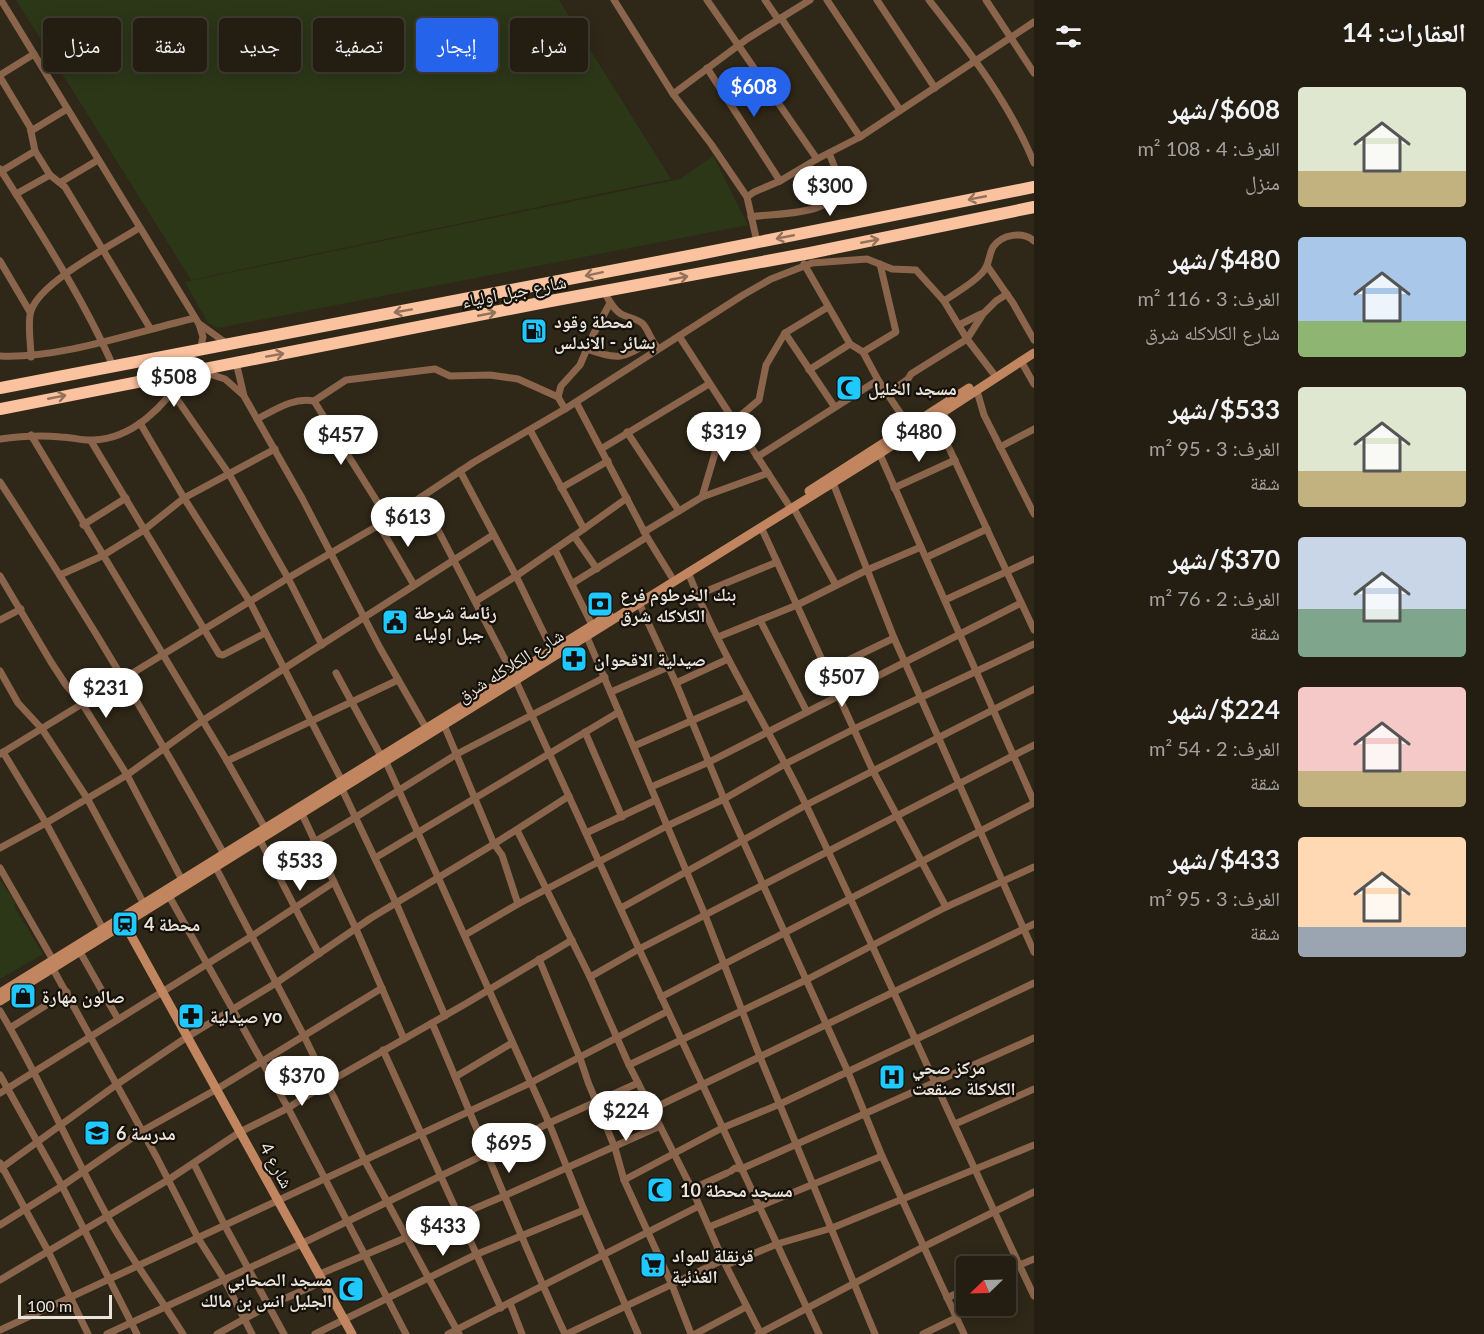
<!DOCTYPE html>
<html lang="ar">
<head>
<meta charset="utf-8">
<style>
	body { margin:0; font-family:Lato,"Noto Naskh Arabic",sans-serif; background:#2f2a20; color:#f1f3f6; direction:rtl; height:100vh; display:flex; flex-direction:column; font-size:22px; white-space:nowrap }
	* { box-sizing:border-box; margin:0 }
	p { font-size:20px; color:#a3a29f }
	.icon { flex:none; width:33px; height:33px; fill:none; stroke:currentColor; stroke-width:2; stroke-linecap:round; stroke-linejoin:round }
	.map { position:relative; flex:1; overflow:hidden; direction:ltr }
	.panel { display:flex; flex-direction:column; background:#231d12; width:450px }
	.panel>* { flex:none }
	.top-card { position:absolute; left:18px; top:18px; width:570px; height:54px; direction:rtl; display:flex; gap:12px }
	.needle { width:39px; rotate:247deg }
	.tools { position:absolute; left:956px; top:1256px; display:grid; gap:12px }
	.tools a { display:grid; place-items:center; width:60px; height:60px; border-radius:6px; background:#231d12; box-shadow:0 3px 15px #0003,0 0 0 2px #403b32; font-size:30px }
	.scale { position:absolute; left:18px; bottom:15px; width:94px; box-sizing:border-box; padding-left:6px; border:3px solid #eae4da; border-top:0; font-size:16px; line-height:21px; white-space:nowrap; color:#eae4da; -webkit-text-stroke:4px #14100a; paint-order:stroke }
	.price { position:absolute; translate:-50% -51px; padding:0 14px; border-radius:21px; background:#fff; color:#222; font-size:20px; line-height:39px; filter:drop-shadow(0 2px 3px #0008) }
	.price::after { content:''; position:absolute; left:50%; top:36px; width:18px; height:14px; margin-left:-9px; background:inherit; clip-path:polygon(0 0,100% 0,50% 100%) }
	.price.on { background:#2563eb; color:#fff }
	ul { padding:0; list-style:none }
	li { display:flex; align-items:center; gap:18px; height:150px; padding:0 18px }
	li span { display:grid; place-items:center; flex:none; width:168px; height:120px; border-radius:6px; color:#555 }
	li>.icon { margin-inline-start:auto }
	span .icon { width:72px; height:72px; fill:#fffc; stroke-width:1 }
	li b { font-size:26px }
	h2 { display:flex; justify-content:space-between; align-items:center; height:72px; padding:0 18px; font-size:26px }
	.pill { padding:0 21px; border-radius:6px; background:#231d12; box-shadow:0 3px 15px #0003,0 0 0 2px #403b32; font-size:21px; line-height:54px }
	.pill.on { background:#2563eb; color:#fff }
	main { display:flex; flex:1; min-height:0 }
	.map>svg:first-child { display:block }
	.green { fill:#2c3718 }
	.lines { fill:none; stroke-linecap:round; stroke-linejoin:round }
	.street { stroke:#8a654c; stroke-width:7 }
	.secondary { stroke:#c1865f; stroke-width:9 }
	.highway { stroke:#fac29e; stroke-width:12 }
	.oneway { stroke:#92725b }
	.labels { text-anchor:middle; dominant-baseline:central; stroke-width:4.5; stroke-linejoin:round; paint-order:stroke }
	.street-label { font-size:18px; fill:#eae4da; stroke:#14100a }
	.poi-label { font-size:18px; font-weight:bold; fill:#eae4da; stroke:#14100a; text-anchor:start }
</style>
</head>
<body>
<main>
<section class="panel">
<h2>العقارات: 14<svg class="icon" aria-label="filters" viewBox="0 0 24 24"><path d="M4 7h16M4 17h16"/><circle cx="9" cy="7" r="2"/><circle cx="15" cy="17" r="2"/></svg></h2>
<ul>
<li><span style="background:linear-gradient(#dfe7d0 70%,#c2b280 0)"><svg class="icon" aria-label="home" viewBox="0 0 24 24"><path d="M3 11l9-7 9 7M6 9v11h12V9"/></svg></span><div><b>$608/شهر</b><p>الغرف: 4 · 108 m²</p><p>منزل</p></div></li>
<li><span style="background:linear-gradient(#a9c7e8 70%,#8fb573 0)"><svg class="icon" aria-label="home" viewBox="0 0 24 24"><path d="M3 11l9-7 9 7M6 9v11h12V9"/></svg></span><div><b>$480/شهر</b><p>الغرف: 3 · 116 m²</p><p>شارع الكلاكله شرق</p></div></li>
<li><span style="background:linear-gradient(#dfe7d0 70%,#c2b280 0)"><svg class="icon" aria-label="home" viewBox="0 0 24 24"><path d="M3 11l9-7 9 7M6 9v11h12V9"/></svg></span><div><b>$533/شهر</b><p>الغرف: 3 · 95 m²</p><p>شقة</p></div></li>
<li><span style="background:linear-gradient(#c9d6e8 60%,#7fa58c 0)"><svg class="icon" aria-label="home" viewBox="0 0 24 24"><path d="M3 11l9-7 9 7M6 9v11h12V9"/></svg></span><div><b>$370/شهر</b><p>الغرف: 2 · 76 m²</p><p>شقة</p></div></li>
<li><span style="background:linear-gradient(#f6c9c9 70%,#c2b280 0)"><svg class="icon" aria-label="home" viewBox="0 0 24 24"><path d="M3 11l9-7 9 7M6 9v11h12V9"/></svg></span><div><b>$224/شهر</b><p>الغرف: 2 · 54 m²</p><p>شقة</p></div></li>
<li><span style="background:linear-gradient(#ffd9b3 75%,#9aa5b1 0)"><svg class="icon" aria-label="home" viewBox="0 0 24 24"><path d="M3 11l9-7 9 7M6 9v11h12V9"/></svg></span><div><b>$433/شهر</b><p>الغرف: 3 · 95 m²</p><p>شقة</p></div></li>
</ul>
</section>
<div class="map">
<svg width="1034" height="1334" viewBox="0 0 1034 1334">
	<rect width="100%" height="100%" fill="#2f2718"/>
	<g class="green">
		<path d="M16,0H559L671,179L191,280Z"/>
		<path d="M713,156L748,225L218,328L208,323L185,282L680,179Z"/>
		<path d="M0,880L16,903L14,906L43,954L0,979Z"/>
	</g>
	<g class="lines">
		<g class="street">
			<path d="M1,0L199,324L203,337L200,350"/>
			<path d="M614,0L673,94L711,144L747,197L757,242"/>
			<path d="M707,0L817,159"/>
			<path d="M765,0L778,19"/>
			<path d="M827,0L900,110"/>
			<path d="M877,0L935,88"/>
			<path d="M929,0C969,51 1009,102 1034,163"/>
			<path d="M986,0L1034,73"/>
			<path d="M781,18L860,137"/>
			<path d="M707,68L780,181"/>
			<path d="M0,75L34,54"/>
			<path d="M0,77L30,127L35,151L50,175L65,187L150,328"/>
			<path d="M673,94L747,39L810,0"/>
			<path d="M31,131L67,109"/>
			<path d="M0,169C40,232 83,298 113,366"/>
			<path d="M0,172L35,151"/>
			<path d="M61,182L98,160"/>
			<path d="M16,194L50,175"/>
			<path d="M747,197L754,192L780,181L817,159L860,137L1034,22"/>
			<path d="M751,217C776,212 841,218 838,180C837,171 832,161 829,153"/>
			<path d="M0,261L30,312"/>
			<path d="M804,264L850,344L863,352L878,380L909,426"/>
			<path d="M988,267L1013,303L1034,340"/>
			<path d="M604,291C608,299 613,309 621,314C628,318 637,318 643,324C649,331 651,341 658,348"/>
			<path d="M944,301C957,292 972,284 982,273C990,265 988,256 993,247C1002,234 1023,231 1034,241"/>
			<path d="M201,325L226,343"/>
			<path d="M959,325L981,314"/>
			<path d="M785,333L834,406"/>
			<path d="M679,336L788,504"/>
			<path d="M587,349C619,361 623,358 651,341"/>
			<path d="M863,352L896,332L880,264"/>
			<path d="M0,356C60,359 135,332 195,318"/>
			<path d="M31,357C31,344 27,322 31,311C40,282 112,245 139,228"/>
			<path d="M1021,361L1034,384"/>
			<path d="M236,362L244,396L302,498L380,648L426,728"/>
			<path d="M809,370L850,344"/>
			<path d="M203,372L225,379L242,394"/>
			<path d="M977,391L984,415L1034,514"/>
			<path d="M172,392L229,474L288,578L322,645"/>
			<path d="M887,394L908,379L911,374L967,339L983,314L996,301L1007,294"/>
			<path d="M314,401L388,519"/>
			<path d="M576,402L647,537L671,576"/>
			<path d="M565,409L558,397L561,386L580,365L592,337L610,303"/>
			<path d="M935,418L1034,630"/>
			<path d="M257,419C275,410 293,397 314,401L346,380L435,369L450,376L490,375L518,379L558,397"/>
			<path d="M140,423L184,498L250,602L342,781"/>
			<path d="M530,430L584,529"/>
			<path d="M627,432L679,511L644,532"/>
			<path d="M31,435L227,761L265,828"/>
			<path d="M0,439C21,436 40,435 61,437C72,437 83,441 93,440C132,439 166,406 184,373"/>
			<path d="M91,441L219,654L223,655L265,633"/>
			<path d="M1000,447L1034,429"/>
			<path d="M601,449L709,384"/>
			<path d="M878,450L1034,802"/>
			<path d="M757,457L878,380"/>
			<path d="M460,471L516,576L552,650"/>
			<path d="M0,482C79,603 154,727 224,854"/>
			<path d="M833,483L894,638L1034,952"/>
			<path d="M561,488L608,461"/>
			<path d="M894,488L955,460"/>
			<path d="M421,497L513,675"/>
			<path d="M702,497L718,443L734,421L759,400L766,365L785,333L828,307"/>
			<path d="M793,507L836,585"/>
			<path d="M679,511L702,497L768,473"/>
			<path d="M83,525L126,498"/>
			<path d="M379,525L414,585"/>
			<path d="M761,527L873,771L946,907"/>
			<path d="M555,550L592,625"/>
			<path d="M927,557L987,529"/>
			<path d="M597,569L574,536L627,498"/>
			<path d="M688,572C720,654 769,728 807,807C885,969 957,1134 1034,1296"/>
			<path d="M60,575L102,556L144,530L184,498L275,449"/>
			<path d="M0,576L51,662L66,685L83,705L127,775L182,880"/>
			<path d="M573,583L647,537"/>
			<path d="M697,595L777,562"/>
			<path d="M945,600L1034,559"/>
			<path d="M476,601L516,576L574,536"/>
			<path d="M639,603L676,683L724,799L848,1072L882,1156L964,1334"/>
			<path d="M0,620L21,609"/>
			<path d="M760,620L807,712"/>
			<path d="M587,637L705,915L760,1057L875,1334"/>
			<path d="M718,637L797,605L867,570L921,547"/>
			<path d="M828,670L894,638"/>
			<path d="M0,671L18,703L42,729L87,798L144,904"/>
			<path d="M336,673L381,756"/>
			<path d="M516,681L639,949L819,1334"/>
			<path d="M676,683L728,659"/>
			<path d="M611,692L668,667"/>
			<path d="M444,725L494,844L502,855L518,904"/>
			<path d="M585,732L622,817"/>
			<path d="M634,746L748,696"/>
			<path d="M3,752L46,823L103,929"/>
			<path d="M0,754L288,578L379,525L474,462L565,409L743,295L771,279L812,263L867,259L892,269L916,270L944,301L967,339L993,373"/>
			<path d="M227,761L398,680"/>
			<path d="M386,762L549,1123L584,1210L638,1334"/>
			<path d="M651,787L709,762L1021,603"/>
			<path d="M342,789L396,903L445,1016"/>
			<path d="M302,814L356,929L404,1039"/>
			<path d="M517,830L590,977L629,1065L692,1189L723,1260L761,1334"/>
			<path d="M586,833L656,800"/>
			<path d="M260,840L319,954"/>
			<path d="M0,848L46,823L127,775L202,721L493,535"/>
			<path d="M375,858L619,712"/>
			<path d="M274,866L356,817L457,754L605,677"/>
			<path d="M0,868L53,960"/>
			<path d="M216,868L304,1036L365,1161L459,1334"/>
			<path d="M169,896L288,1108L406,1334"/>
			<path d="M621,908L806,805L1034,689"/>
			<path d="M465,935L518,904L667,826L724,799L785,764L854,729L1034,644"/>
			<path d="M80,952L118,1019"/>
			<path d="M539,959L580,1058L588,1082L615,1148L624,1180L672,1285L691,1334"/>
			<path d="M53,969L157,1158L198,1238L224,1279L252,1334"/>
			<path d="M590,977L639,949L1034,745"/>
			<path d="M661,997L1034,803"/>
			<path d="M0,1011C39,1076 69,1147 106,1214C129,1256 158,1294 183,1334"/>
			<path d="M432,1023C477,1126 517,1232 565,1334"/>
			<path d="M10,1028L67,992"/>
			<path d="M383,1050L501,1308"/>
			<path d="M629,1065L806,980L946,907L1034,867"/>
			<path d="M0,1075L62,1186L137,1334"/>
			<path d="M455,1077L512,1043"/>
			<path d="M0,1093L252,936L334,882"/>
			<path d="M652,1109L1034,924"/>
			<path d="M955,1124L1034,1089"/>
			<path d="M0,1163L48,1251L88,1334"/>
			<path d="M194,1164L225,1226L284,1334"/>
			<path d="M0,1169L116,1085L187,1037L276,983L371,918L494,844L569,796"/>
			<path d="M731,1171L735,1168L741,1169L1034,1038"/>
			<path d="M624,1180L722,1128L780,1104L1034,983"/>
			<path d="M692,1189L727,1173"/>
			<path d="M0,1225L62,1186L142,1131L217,1089L382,988"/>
			<path d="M709,1227L882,1156"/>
			<path d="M726,1265L777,1244L832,1228L1034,1145"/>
			<path d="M1005,1271L1034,1259"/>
			<path d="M320,1274L504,1196L660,1126"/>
			<path d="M0,1280L168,1180L240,1132L288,1108L327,1083L467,1003L572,940"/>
			<path d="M947,1298L966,1289"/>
			<path d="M510,1303L522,1334"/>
			<path d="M0,1330L530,1083L668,1011"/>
			<path d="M107,1334L303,1243L549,1123L638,1083"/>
			<path d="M217,1334L268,1306L324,1281"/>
			<path d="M315,1334L475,1255L584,1210"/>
			<path d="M448,1334L699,1206"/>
			<path d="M567,1334L723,1260"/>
			<path d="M695,1334L746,1307"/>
			<path d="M758,1334L923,1247L1034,1192"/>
			<path d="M923,1334L956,1318"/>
		</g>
		<g class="secondary">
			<path d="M809,491L969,388"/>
			<path d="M122,919L352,1334"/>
			<path d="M0,993L609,615"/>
			<path d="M0,1001L879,454L1034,353"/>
		</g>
		<g class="highway">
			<path d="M0,388L699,254L1034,187"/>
			<path d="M0,409L540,303L810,253L1034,207"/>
		</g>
	</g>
	<defs><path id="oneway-shaft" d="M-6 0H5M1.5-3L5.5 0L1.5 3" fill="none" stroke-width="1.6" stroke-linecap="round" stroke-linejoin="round" transform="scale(1.5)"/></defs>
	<g class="oneway">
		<use href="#oneway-shaft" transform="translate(977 198) rotate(169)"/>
		<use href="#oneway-shaft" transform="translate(785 237) rotate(169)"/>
		<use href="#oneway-shaft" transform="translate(870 241) rotate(-11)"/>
		<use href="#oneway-shaft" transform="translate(594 274) rotate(168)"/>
		<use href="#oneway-shaft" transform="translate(679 278) rotate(-11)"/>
		<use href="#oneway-shaft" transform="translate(403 311) rotate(170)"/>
		<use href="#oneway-shaft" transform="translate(487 314) rotate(-11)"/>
		<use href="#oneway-shaft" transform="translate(275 355) rotate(-10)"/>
		<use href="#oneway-shaft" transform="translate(57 397) rotate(-11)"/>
	</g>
	<defs>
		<g id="fuel-square" transform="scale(1.35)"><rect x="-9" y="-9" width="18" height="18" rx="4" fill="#1fc9fd" stroke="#14100a"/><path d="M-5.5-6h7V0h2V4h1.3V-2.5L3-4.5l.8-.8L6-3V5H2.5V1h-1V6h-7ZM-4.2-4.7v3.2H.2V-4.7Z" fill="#111"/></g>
		<g id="mosque-square" transform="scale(1.35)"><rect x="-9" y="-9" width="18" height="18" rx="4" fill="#1fc9fd" stroke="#14100a"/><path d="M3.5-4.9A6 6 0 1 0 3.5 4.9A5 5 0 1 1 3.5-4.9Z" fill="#111"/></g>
		<g id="bank-square" transform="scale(1.35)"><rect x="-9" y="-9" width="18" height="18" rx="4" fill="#1fc9fd" stroke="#14100a"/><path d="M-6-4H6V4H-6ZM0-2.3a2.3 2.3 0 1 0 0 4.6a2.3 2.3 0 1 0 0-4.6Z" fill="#111"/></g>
		<g id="civic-square" transform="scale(1.35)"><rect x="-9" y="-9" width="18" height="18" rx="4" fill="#1fc9fd" stroke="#14100a"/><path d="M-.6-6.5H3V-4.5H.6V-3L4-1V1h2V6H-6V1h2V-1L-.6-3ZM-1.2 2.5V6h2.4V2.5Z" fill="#111"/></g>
		<g id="pharmacy-square" transform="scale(1.35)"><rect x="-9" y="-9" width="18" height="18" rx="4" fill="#1fc9fd" stroke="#14100a"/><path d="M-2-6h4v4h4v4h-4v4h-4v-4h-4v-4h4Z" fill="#111"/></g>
		<g id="station-square" transform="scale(1.35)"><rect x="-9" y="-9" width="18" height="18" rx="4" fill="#1fc9fd" stroke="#14100a"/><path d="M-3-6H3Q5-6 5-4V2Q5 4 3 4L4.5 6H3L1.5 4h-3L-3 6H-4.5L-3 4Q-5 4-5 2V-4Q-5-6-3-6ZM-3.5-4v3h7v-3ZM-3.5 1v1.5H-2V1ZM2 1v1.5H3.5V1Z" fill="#111"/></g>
		<g id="shop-square" transform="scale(1.35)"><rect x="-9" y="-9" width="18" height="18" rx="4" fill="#1fc9fd" stroke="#14100a"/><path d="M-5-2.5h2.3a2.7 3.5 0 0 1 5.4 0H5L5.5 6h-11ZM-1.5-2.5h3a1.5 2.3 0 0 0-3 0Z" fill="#111"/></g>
		<g id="hospital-square" transform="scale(1.35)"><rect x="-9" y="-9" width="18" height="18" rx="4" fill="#1fc9fd" stroke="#14100a"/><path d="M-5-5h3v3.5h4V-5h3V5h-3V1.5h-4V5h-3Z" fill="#111"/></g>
		<g id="school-square" transform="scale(1.35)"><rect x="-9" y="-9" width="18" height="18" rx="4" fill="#1fc9fd" stroke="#14100a"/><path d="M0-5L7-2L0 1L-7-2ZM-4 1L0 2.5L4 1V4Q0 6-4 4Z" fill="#111"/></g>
		<g id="supermarket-square" transform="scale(1.35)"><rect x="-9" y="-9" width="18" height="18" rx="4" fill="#1fc9fd" stroke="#14100a"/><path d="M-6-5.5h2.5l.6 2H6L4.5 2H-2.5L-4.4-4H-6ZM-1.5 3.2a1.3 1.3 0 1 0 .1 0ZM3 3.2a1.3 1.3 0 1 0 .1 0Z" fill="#111"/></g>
	</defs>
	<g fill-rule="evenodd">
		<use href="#fuel-square" x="534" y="331"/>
		<use href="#mosque-square" x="849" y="388"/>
		<use href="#bank-square" x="600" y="604"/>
		<use href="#civic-square" x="395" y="622"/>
		<use href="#pharmacy-square" x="574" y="659"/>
		<use href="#station-square" x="125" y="924"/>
		<use href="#shop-square" x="23" y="996"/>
		<use href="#pharmacy-square" x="191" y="1016"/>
		<use href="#hospital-square" x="892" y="1077"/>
		<use href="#school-square" x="97" y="1133"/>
		<use href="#mosque-square" x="660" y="1190"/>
		<use href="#supermarket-square" x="653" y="1265"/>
		<use href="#mosque-square" x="351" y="1289"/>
	</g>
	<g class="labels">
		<g class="street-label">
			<text transform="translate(514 291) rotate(-11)">شارع جبل اولياء</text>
			<text transform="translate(510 665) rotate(-32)">شارع الكلاكله شرق</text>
			<text transform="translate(277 1165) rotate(61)">شارع 4</text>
		</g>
		<g class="poi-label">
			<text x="554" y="321">محطة وقود<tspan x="554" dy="21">بشائر - الاندلس</tspan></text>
			<text x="868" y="388">مسجد الخليل</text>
			<text x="620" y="594">بنك الخرطوم فرع<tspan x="620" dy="21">الكلاكله شرق</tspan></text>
			<text x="414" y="612">رئاسة شرطة<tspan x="414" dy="21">جبل اولياء</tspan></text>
			<text x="594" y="659">صيدلية الاقحوان</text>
			<text x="144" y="924">محطة 4</text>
			<text x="42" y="996">صالون مهارة</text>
			<text x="210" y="1016">صيدلية yo</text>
			<text x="912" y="1067">مركز صحي<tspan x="912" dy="21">الكلاكلة صنقعت</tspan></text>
			<text x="116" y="1133">مدرسة 6</text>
			<text x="680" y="1190">مسجد محطة 10</text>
			<text x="672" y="1255">قرنقلة للمواد<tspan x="672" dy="21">الغذئية</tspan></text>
			<text x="332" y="1279" text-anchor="end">مسجد الصحابي<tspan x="332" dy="21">الجليل انس بن مالك</tspan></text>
		</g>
	</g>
</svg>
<div class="tools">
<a><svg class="needle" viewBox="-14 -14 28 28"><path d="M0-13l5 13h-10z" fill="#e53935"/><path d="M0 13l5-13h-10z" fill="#a3a29f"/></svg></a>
</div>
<div class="scale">100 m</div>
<b class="price on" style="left:754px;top:118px">$608</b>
<b class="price" style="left:830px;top:217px">$300</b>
<b class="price" style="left:174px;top:408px">$508</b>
<b class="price" style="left:724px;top:463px">$319</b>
<b class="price" style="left:919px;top:463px">$480</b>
<b class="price" style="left:341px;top:466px">$457</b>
<b class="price" style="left:408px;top:548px">$613</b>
<b class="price" style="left:842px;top:708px">$507</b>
<b class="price" style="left:106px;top:719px">$231</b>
<b class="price" style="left:300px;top:892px">$533</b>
<b class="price" style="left:302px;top:1107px">$370</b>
<b class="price" style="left:626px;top:1142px">$224</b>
<b class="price" style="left:509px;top:1174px">$695</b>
<b class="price" style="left:443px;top:1257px">$433</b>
<div class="top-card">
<a class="pill">شراء</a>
<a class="pill on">إيجار</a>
<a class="pill">تصفية</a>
<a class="pill">جديد</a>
<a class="pill">شقة</a>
<a class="pill">منزل</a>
</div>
</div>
</main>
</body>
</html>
